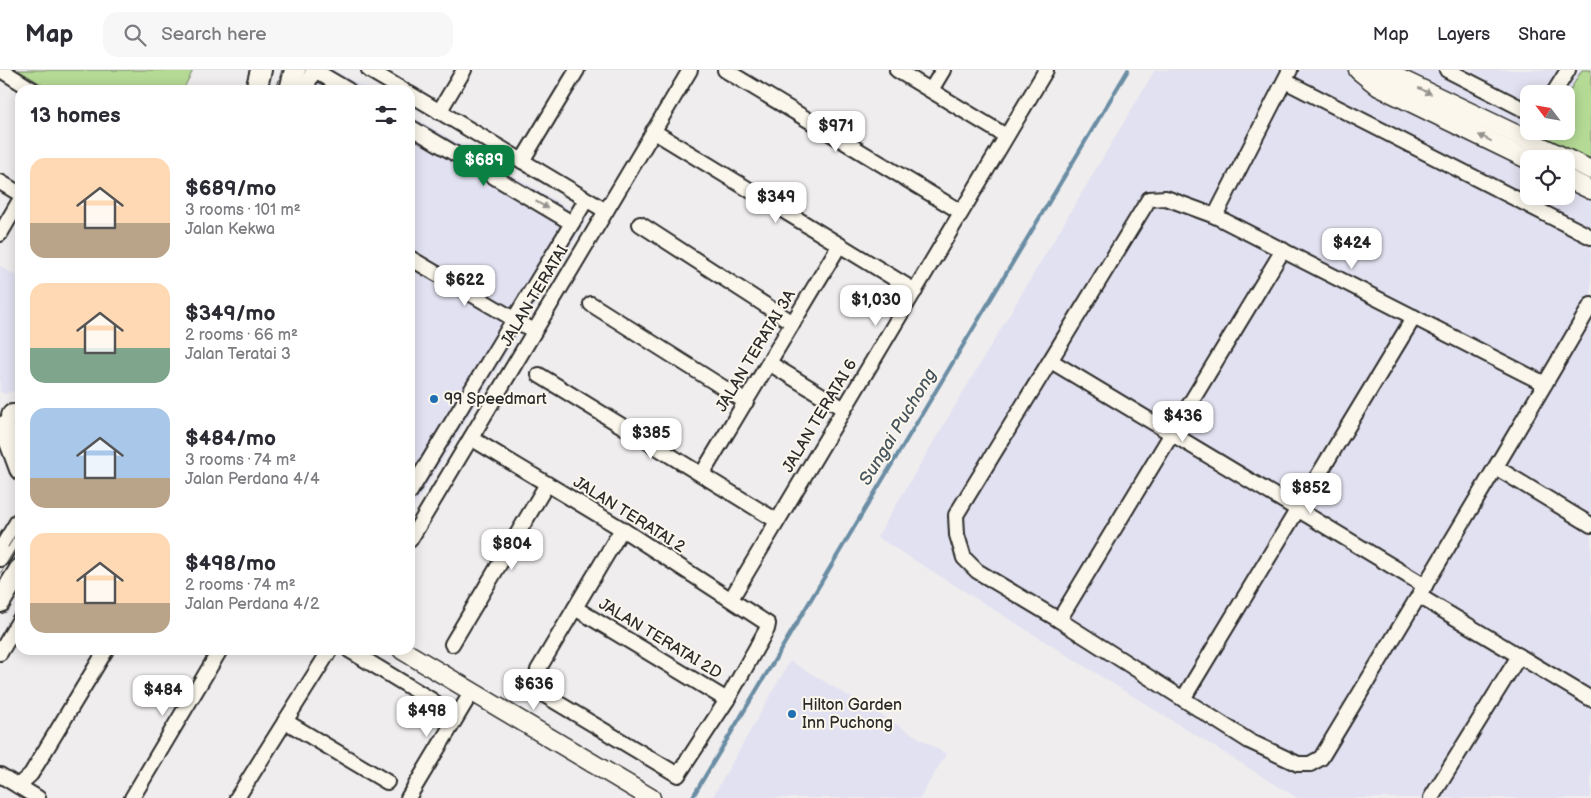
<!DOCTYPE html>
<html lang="en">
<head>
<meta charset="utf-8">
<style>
	body { margin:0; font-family:"Balsamiq Sans",sans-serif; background:#f7f7f7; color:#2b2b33; height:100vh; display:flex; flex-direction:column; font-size:19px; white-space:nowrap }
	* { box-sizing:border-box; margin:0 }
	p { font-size:16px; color:#7c7c81 }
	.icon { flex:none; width:28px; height:28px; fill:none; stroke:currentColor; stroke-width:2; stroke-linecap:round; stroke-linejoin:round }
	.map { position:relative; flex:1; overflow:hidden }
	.details { position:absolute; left:15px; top:15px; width:400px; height:570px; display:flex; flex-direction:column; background:#fff; border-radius:15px; box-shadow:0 2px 12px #0003 }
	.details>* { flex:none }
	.needle { width:32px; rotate:301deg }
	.controls { position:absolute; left:1520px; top:15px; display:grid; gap:10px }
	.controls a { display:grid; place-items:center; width:55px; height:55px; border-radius:10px; background:#fff; box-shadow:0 2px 12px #0003; font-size:25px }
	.price { position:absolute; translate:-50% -42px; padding:0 11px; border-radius:10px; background:#fff; color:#222; font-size:16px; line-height:32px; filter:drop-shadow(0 1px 2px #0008) }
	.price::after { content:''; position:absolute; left:50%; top:30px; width:15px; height:11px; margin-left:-8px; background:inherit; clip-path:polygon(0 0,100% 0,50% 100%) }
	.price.selected { background:#0b8043; color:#fff }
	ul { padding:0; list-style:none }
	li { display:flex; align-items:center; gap:15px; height:125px; padding:0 15px }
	li span { display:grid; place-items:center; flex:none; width:140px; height:100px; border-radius:15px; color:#555 }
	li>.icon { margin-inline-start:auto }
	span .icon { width:60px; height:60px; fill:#fffc; stroke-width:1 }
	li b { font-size:21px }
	h2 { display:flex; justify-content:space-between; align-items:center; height:60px; padding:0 15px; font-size:21px }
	header { display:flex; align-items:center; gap:30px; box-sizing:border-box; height:70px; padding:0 25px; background:#fff; border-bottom:1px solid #e1e1e2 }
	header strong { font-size:24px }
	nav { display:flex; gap:28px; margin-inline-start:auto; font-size:18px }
	.search { width:350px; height:45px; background:#f7f7f7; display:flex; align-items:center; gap:12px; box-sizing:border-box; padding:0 18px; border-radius:15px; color:#7c7c81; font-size:19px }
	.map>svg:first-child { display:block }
	.built { fill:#e1e1f1; fill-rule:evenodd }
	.green { fill:#b4da95; stroke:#708260 }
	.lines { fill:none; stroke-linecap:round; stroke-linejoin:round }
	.stream { stroke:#6b8da4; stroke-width:4 }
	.minor-casing { stroke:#2b2b2b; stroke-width:18 }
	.tertiary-casing { stroke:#2b2b2b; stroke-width:21 }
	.secondary-casing { stroke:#2b2b2b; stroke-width:24 }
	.minor { stroke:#fbf7ec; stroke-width:14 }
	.tertiary { stroke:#fbf7ec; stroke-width:18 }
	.secondary { stroke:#fbf7ec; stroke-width:20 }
	.tram { stroke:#2b2b2b; stroke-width:1 }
	.oneway { fill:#93918c }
	.poi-dot { fill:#1f6fb2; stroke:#fbf7ec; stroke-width:2 }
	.labels { text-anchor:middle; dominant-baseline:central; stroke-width:4; stroke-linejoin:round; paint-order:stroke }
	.street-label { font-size:16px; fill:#2b2b2b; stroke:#fbf7ec }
	.poi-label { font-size:16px; fill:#2b2b2b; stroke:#fbf7ec; text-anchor:start }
	.water-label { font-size:18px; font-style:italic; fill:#46545e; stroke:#fbf7ec }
</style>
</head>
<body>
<header>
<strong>Map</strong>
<div class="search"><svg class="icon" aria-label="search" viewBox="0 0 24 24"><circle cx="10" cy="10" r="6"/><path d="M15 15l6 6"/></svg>Search here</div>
<nav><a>Map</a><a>Layers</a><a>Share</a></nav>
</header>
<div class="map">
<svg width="1591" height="728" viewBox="0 0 1591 728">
	<rect width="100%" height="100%" fill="#efedee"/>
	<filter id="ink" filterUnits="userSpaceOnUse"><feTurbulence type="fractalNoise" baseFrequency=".02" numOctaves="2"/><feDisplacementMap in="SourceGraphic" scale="10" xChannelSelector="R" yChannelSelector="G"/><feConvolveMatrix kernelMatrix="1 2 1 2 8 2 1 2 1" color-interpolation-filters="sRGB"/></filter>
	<g filter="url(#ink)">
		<g class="built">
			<path d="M301,0H334L368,20H295Z"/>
			<path d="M1155,0H1591V728H1297L877,467ZM1529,24H1566V61H1529ZM1529,89H1566V126H1529Z"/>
			<path d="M410,45L587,149L410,444Z"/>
			<path d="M0,196L20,208V319L4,324L0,321Z"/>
			<path d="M790,591L946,684L920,728H712Z"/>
		</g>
		<g class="green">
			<path d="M18,0H193L183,20H51Z"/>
			<path d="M1582,0H1591V95L1542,70L1547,61H1566V27Z"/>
		</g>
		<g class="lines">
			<path class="stream" d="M692,728L1128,0"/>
			<g class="minor-casing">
				<g id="minor">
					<path d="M1,0L33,20"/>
					<path d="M314,0L348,20"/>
					<path d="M369,0L403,20"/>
					<path d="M725,0L961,142"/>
					<path d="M897,0L1006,66"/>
					<path d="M1447,0L1523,39L1529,37"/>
					<path d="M1285,11L1591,167"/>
					<path d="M306,20L313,0"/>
					<path d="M931,20L943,0"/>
					<path d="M410,24L606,141"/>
					<path d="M1553,24L1568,0"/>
					<path d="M439,42L464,0"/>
					<path d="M410,57L572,153"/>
					<path d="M653,61L915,221"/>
					<path d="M522,91L577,0"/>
					<path d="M0,112L20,124"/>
					<path d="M1215,146L1290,0"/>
					<path d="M640,154L793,253"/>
					<path d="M0,164L20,130"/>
					<path d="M410,188L534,261"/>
					<path d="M591,234L746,332"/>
					<path d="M1051,291L1425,516"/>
					<path d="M769,293L844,339"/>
					<path d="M539,305L777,451"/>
					<path d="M1545,314L1215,146L1166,128L1149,129L956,445L957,465L964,488L977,501L1059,550L1249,671L1298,694H1310L1321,688C1412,537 1503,387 1591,235"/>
					<path d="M471,368L622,459L768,554L767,559L727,630L678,705L541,623L536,611L538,600L622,459"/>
					<path d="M1497,398L1591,455"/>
					<path d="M702,404L839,176"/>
					<path d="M410,422L586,130"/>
					<path d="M410,470L690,0"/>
					<path d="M1419,526L1591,629"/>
					<path d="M731,529L1046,0"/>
					<path d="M575,538L727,630"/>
					<path d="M1059,550L1283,180"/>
					<path d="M452,574L547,414"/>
					<path d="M349,580L433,631"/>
					<path d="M0,583L20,549"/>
					<path d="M1183,629L1414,247"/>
					<path d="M285,651L387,712"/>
					<path d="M0,705L38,728"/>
					<path d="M18,716L31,704L106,580"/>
					<path d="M132,728L220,580"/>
					<path d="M237,728L330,580"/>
					<path d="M408,728L471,623"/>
					<path d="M1431,728L1519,586"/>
				</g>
			</g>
			<g class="tertiary-casing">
				<g id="tertiary">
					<path d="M1358,0L1379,17L1529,90"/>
					<path d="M1363,2H1386L1591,100"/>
					<path d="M1566,108L1591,120"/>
					<path d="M402,580L651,728"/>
				</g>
			</g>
			<g class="secondary-casing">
				<g id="secondary">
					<path d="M256,20L261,0"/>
					<path d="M290,20L295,0"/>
					<path d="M12,345H20"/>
					<path d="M4,356L20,399"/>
					<path d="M0,486L20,453"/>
					<path d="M0,532L20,499"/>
				</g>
			</g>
			<use href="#minor" class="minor"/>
			<use href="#tertiary" class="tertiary"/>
			<use href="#secondary" class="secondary"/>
			<g class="tram">
				<path d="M276,20L282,0"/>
				<path d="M8,477L20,457"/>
				<path d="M0,504L20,471"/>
			</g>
		</g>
		<defs><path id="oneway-solid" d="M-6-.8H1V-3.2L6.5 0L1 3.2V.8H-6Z" transform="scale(1.25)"/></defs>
		<g class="oneway">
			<use href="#oneway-solid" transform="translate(1425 21) rotate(26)"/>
			<use href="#oneway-solid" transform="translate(1485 68) rotate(-154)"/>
			<use href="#oneway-solid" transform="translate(542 135) rotate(31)"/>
		</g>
	</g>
	<g class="poi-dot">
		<circle cx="434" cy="329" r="5"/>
		<circle cx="792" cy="644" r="5"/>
	</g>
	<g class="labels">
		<g class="street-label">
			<text transform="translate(535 226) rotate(-59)">JALAN TERATAI</text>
			<text transform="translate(756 281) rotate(-59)">JALAN TERATAI 3A</text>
			<text transform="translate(820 346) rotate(-59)">JALAN TERATAI 6</text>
			<text transform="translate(629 445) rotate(32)">JALAN TERATAI 2</text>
			<text transform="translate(660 569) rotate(31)">JALAN TERATAI 2D</text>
		</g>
		<g class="poi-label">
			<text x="444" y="329">99 Speedmart</text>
			<text x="802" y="635">Hilton Garden<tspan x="802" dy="18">Inn Puchong</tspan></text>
		</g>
		<g class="water-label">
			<text transform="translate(898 357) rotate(-59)">Sungai Puchong</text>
		</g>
	</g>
</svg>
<div class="controls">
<a><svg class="needle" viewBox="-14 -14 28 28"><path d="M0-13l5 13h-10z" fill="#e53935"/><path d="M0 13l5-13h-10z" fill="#7c7c81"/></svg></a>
<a><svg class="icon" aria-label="locate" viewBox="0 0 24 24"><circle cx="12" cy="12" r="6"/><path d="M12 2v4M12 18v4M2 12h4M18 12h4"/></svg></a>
</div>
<b class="price" style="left:836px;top:83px">$971</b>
<b class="price selected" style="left:484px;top:117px">$689</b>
<b class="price" style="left:776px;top:154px">$349</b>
<b class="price" style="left:1352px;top:200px">$424</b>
<b class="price" style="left:465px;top:237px">$622</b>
<b class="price" style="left:876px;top:257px">$1,030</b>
<b class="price" style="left:1183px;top:373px">$436</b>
<b class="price" style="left:651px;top:390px">$385</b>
<b class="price" style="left:1311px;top:445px">$852</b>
<b class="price" style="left:512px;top:501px">$804</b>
<b class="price" style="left:534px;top:641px">$636</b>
<b class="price" style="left:163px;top:647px">$484</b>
<b class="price" style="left:427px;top:668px">$498</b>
<section class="details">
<h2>13 homes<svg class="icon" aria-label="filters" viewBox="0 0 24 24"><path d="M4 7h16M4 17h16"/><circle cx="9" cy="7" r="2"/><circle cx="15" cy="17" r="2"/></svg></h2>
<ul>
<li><span style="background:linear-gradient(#ffd9b3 65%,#b9a48a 0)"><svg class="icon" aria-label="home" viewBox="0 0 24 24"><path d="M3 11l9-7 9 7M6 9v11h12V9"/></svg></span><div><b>$689/mo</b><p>3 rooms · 101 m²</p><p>Jalan Kekwa</p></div></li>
<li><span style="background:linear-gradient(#ffd9b3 65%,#7fa58c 0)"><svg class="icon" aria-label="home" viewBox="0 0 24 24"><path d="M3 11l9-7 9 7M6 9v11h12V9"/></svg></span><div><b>$349/mo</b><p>2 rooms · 66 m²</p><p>Jalan Teratai 3</p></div></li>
<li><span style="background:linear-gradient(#a9c7e8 70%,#b9a48a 0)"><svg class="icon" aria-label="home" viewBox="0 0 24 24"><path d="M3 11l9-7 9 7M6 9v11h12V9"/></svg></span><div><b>$484/mo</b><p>3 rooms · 74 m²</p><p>Jalan Perdana 4/4</p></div></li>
<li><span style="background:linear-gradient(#ffd9b3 70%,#b9a48a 0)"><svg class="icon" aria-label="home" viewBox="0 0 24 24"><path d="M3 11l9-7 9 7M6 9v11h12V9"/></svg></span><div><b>$498/mo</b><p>2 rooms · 74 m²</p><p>Jalan Perdana 4/2</p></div></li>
</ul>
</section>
</div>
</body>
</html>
